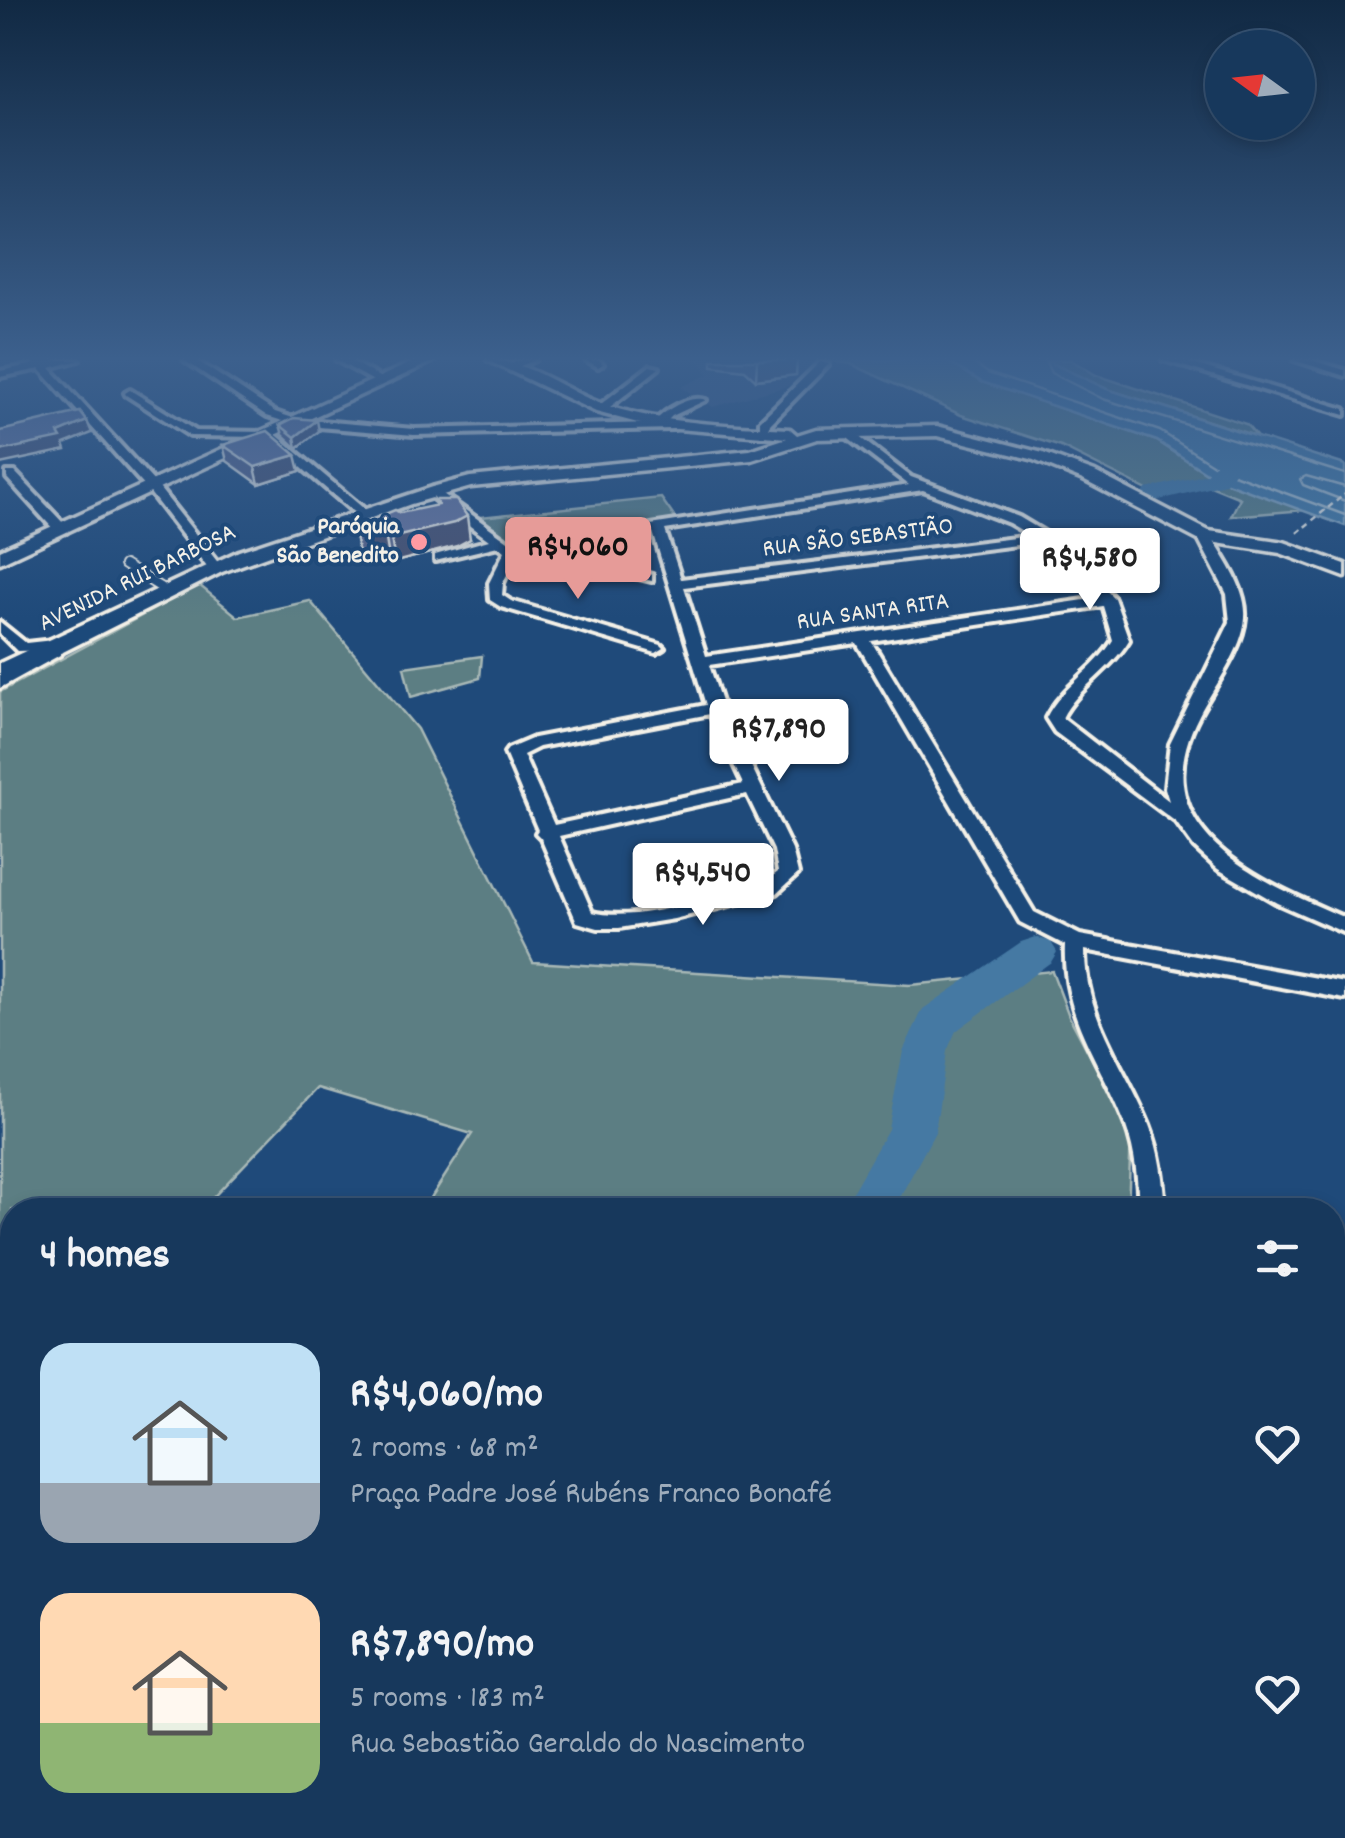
<!DOCTYPE html>
<html lang="en">
<head>
<meta charset="utf-8">
<style>
	body { margin:0; font-family:Dekko,sans-serif; background:#244365; color:#f1f3f6; height:100vh; display:flex; flex-direction:column; font-size:38px; white-space:nowrap }
	* { box-sizing:border-box; margin:0 }
	p { font-size:32px; color:#9eacbb }
	.icon { flex:none; width:55px; height:55px; fill:none; stroke:currentColor; stroke-width:2; stroke-linecap:round; stroke-linejoin:round }
	.map { position:relative; flex:1; overflow:hidden }
	.details { position:absolute; left:0px; top:1198px; width:1345px; height:642px; display:flex; flex-direction:column; background:#17385c; border-radius:40px 40px 0 0; box-shadow:0 5px 15px #0003,0 0 0 2px #365272 }
	.details>* { flex:none }
	.needle { width:65px; rotate:285deg }
	.tools { position:absolute; left:1205px; top:30px; display:grid; gap:20px }
	.tools a { display:grid; place-items:center; width:110px; height:110px; border-radius:50%; background:#17385c; box-shadow:0 5px 15px #0003,0 0 0 2px #365272; font-size:50px }
	.price { position:absolute; translate:-50% -85px; padding:0 22px; border-radius:10px; background:#fff; color:#222; font-size:32px; line-height:65px; filter:drop-shadow(0 2px 5px #0008) }
	.price::after { content:''; position:absolute; left:50%; top:60px; width:30px; height:22px; margin-left:-15px; background:inherit; clip-path:polygon(0 0,100% 0,50% 100%) }
	.price.selected { background:#e69b98; color:#111 }
	ul { padding:0; list-style:none }
	li { display:flex; align-items:center; gap:30px; height:250px; padding:0 40px }
	li span { display:grid; place-items:center; flex:none; width:280px; height:200px; border-radius:30px; color:#555 }
	li>.icon { margin-inline-start:auto }
	span .icon { width:120px; height:120px; fill:#fffc; stroke-width:1 }
	li b { font-size:42px }
	h2 { display:flex; justify-content:space-between; align-items:center; height:120px; padding:0 40px; font-size:42px }
	.map>svg:first-child { display:block }
	.built { fill:#355785 }
	.green { fill:#5c7e83; stroke:#a8b8b6; stroke-width:2.5 }
	.water { fill:#4579a3; stroke:#8ba9bf; stroke-width:2.5 }
	.lines { fill:none; stroke-linecap:round; stroke-linejoin:round }
	.shore { stroke:#aec1cc; stroke-width:2.5 }
	.river { fill:#4579a3; fill-rule:evenodd }
	.service-casing { stroke:#f4f1e8; stroke-width:12 }
	.minor-casing { stroke:#f4f1e8; stroke-width:8 }
	.tertiary-casing { stroke:#f4f1e8; stroke-width:7 }
	.secondary-casing { stroke:#f4f1e8; stroke-width:7 }
	.path { stroke:#f4f1e8; stroke-width:2.5; stroke-dasharray:6 4; stroke-linecap:butt }
	.service { stroke:#1f4a7a; stroke-width:8 }
	.minor { fill:#1f4a7a; fill-rule:evenodd }
	.tertiary { fill:#1f4a7a; fill-rule:evenodd }
	.secondary { fill:#1f4a7a; fill-rule:evenodd }
	.wall { fill:#5a6488; stroke:#f4f1e8; stroke-width:2.5 }
	.shaded-wall { fill:#4a516f; stroke:#f4f1e8; stroke-width:2.5 }
	.building { fill:#69749e; stroke:#f4f1e8; stroke-width:2.5 }
	.poi-dot { fill:#ff9aa2; stroke:#1f4a7a; stroke-width:4 }
	.labels { text-anchor:middle; dominant-baseline:central; stroke-width:8; stroke-linejoin:round; paint-order:stroke }
	.far-poi-label { font-size:25px; font-weight:bold; fill:#f4f1e8; stroke:#1f4a7a; text-anchor:end }
	.far-street-label { font-size:25px; fill:#f4f1e8; stroke:#1f4a7a }
</style>
</head>
<body>
<div class="map">
<svg width="1345" height="1838" viewBox="0 0 1345 1838">
	<rect width="100%" height="100%" fill="#1f4a7a"/>
	<filter id="ink" filterUnits="userSpaceOnUse"><feTurbulence type="fractalNoise" baseFrequency=".01" numOctaves="2"/><feDisplacementMap in="SourceGraphic" scale="20" xChannelSelector="R" yChannelSelector="G"/><feConvolveMatrix kernelMatrix="1 2 1 2 8 2 1 2 1" color-interpolation-filters="sRGB"/></filter>
	<g filter="url(#ink)">
		<path class="built" d="M697,360H803L809,364L803,376L791,385L713,407L681,387L709,374Z"/>
		<g class="green">
			<path d="M826,360H945L982,382L1157,441L1216,479L1305,510L1231,516L1240,498L1196,480L1155,494L1061,447L961,415L851,364Z"/>
			<path d="M1045,360H1071L1096,375L1246,424L1256,436L1107,389Z"/>
			<path d="M661,498L677,521L514,545L481,517Z"/>
			<path d="M199,585L238,617L310,601L417,729L533,962L910,985L1052,971L1069,1016L1131,1133L1128,1210H423L472,1134L318,1088L201,1210H12V1408L0,1421V692Z"/>
			<path d="M482,656L480,678L411,697L404,667Z"/>
			<path d="M20,1828H967L965,1838H13Z"/>
		</g>
		<path class="water" d="M945,360H1045L1107,389L1345,465V526L1216,479L1157,441L982,382Z"/>
		<g class="lines">
			<g class="shore">
				<path d="M969,360L988,373L1160,431L1220,469L1345,515"/>
				<path d="M1045,360L1051,373L1103,399L1345,474"/>
				<path d="M1345,487L1306,476L1300,479L1303,485L1345,501"/>
			</g>
			<g class="river">
				<path d="M1236,448L1248,455L1225,484L1155,501L1143,494L1146,489L1207,474L1228,450Z"/>
				<path d="M1036,937L1051,942L1057,952L1051,962L956,1031L947,1051L935,1132L893,1210H842L888,1129L903,1051L923,1009L1021,942Z"/>
			</g>
			<g class="service-casing">
				<path id="service" d="M124,565L168,592"/>
			</g>
			<g class="minor-casing">
				<g id="minor">
					<path d="M32,360H79L50,368L156,484L220,565V571H210L148,490L40,369L0,377V371L35,364Z"/>
					<path d="M184,360H196L275,412L296,419L414,429L653,423C665,410 690,394 706,400L672,416L665,423L677,424V428L673,429L414,435L295,425L267,416Z"/>
					<path d="M336,360H349L388,382L379,384Z"/>
					<path d="M520,360H535L510,370L505,367Z"/>
					<path d="M586,360H599L603,364L598,367Z"/>
					<path d="M1163,360H1180L1345,409V415Z"/>
					<path d="M1294,360H1311L1345,370V376Z"/>
					<path d="M820,362L829,364L770,424L768,436H760V421Z"/>
					<path d="M650,366L659,368L605,411H597V407Z"/>
					<path d="M130,390L196,431L273,432L369,513L358,516L266,437L190,436L126,395L125,393Z"/>
					<path d="M841,429H849L911,477L1019,517L1049,535L1114,598L1129,640C1111,670 1078,687 1062,718L1169,801L1165,788L1170,744L1230,622L1227,594L1197,536L1199,533H1209C1223,557 1247,588 1245,617C1243,650 1214,686 1199,715C1138,832 1259,880 1345,918V933L1277,903L1218,869L1194,847L1176,822L1055,732L1046,718C1062,686 1095,670 1113,640L1103,606L871,641L1034,912L1080,935L1345,983V999L1085,950C1084,1017 1125,1066 1149,1125C1160,1152 1163,1181 1165,1210H1139C1138,1182 1136,1153 1126,1126C1101,1061 1062,1018 1065,945L1020,922L857,643L709,665L723,708L792,850L798,874L777,893L674,919L619,928H598L577,922L541,838L536,833L538,830L505,753L508,749L534,738L706,705L653,532L544,549L652,575V581L527,552L517,553L503,583L502,595L511,601L661,645L664,648L656,653L501,607L490,600L489,583L505,551L498,546L435,561V555L489,540L428,495V489H436L515,546L909,485L841,433ZM923,490L1009,523L1031,536L681,579L665,530ZM1041,542L1098,598L706,656L684,587ZM710,714L743,784L554,825L523,755L539,747ZM747,794L774,850L778,872L764,883C716,895 639,924 592,912L559,836Z"/>
					<path d="M7,472H15L66,526V532H56L7,478Z"/>
					<path d="M0,622L26,643L53,640L61,645L53,650L17,651L0,634Z"/>
					<rect x="986" y="1828" width="36" height="10"/>
				</g>
			</g>
			<g class="tertiary-casing">
				<path id="tertiary" d="M53,645L60,647V655L0,688V674Z"/>
			</g>
			<g class="secondary-casing">
				<g id="secondary">
					<path d="M417,360H436L0,563V550Z"/>
					<path d="M487,360C531,360 569,395 611,407C669,424 730,425 790,429L797,435L816,429L937,426L1043,453L1095,472L1209,531L1284,542L1345,564V577L1280,553L1198,540L1083,480L1031,459L937,436L817,439L752,460L471,487L411,504L222,572L63,652L0,677V663L239,551L432,487L470,477L750,450L787,438L653,427L596,412Z"/>
				</g>
			</g>
			<path class="path" d="M1297,533L1345,494"/>
			<use href="#service" class="service"/>
			<use href="#minor" class="minor"/>
			<use href="#tertiary" class="tertiary"/>
			<use href="#secondary" class="secondary"/>
		</g>
		<g class="wall">
			<path d="M712,360H797L796,375L756,380L745,370L712,366Z"/>
			<path d="M280,425L319,431L297,448L283,435Z"/>
			<path d="M223,445L300,471L259,484L227,461Z"/>
			<path d="M435,500L470,539L457,546L395,562L389,557L369,563L358,550L353,527L436,506Z"/>
		</g>
		<g class="shaded-wall">
			<path d="M757,360H797L796,375L756,380Z"/>
			<path d="M317,420L319,431L297,448L295,437Z"/>
			<path d="M87,421L92,433L64,444L66,450L0,464V451L58,433Z"/>
			<path d="M296,455L300,471L259,484L255,467Z"/>
			<path d="M467,516L470,539L457,546L395,562L391,538Z"/>
			<path d="M385,534L389,557L369,563L364,539Z"/>
		</g>
		<g class="building">
			<path d="M80,412L87,421L58,433L61,438L0,451V431Z"/>
			<path d="M294,418L317,420L295,437L280,425Z"/>
			<path d="M268,431L296,455L255,467L223,445Z"/>
			<path d="M435,500H456L467,516L454,523L391,538L385,534L364,539L353,527L395,510L400,513L438,505Z"/>
		</g>
	</g>
	<linearGradient id="sky" x2="0" y2="1"><stop stop-color="#112943"/><stop offset="0.58" stop-color="#3c608d"/><stop offset="1" stop-color="#3c608d" stop-opacity="0"/></linearGradient>
	<rect width="1345" height="618" fill="url(#sky)"/>
	<circle class="poi-dot" cx="419" cy="542" r="10"/>
	<g class="labels">
		<g class="far-poi-label">
			<text x="399" y="528">Paróquia<tspan x="399" dy="29">São Benedito</tspan></text>
		</g>
		<g class="far-street-label">
			<text transform="translate(858 539) rotate(-7)">RUA SÃO SEBASTIÃO</text>
			<text transform="translate(138 579) rotate(-26)">AVENIDA RUI BARBOSA</text>
			<text transform="translate(873 613) rotate(-8)">RUA SANTA RITA</text>
		</g>
	</g>
</svg>
<div class="tools">
<a><svg class="needle" viewBox="-14 -14 28 28"><path d="M0-13l5 13h-10z" fill="#e53935"/><path d="M0 13l5-13h-10z" fill="#9eacbb"/></svg></a>
</div>
<b class="price selected" style="left:578px;top:602px">R$4,060</b>
<b class="price" style="left:1090px;top:613px">R$4,580</b>
<b class="price" style="left:779px;top:784px">R$7,890</b>
<b class="price" style="left:703px;top:928px">R$4,540</b>
<section class="details">
<h2>4 homes<svg class="icon" aria-label="filters" viewBox="0 0 24 24"><path d="M4 7h16M4 17h16"/><circle cx="9" cy="7" r="2"/><circle cx="15" cy="17" r="2"/></svg></h2>
<ul>
<li><span style="background:linear-gradient(#bfe0f5 70%,#9aa5b1 0)"><svg class="icon" aria-label="home" viewBox="0 0 24 24"><path d="M3 11l9-7 9 7M6 9v11h12V9"/></svg></span><div><b>R$4,060/mo</b><p>2 rooms · 68 m²</p><p>Praça Padre José Rubéns Franco Bonafé</p></div><svg class="icon" aria-label="heart" viewBox="0 0 24 24"><path d="M12 20l-8-8c-3-5 5-10 8-4 3-6 11-1 8 4z"/></svg></li>
<li><span style="background:linear-gradient(#ffd9b3 65%,#8fb573 0)"><svg class="icon" aria-label="home" viewBox="0 0 24 24"><path d="M3 11l9-7 9 7M6 9v11h12V9"/></svg></span><div><b>R$7,890/mo</b><p>5 rooms · 183 m²</p><p>Rua Sebastião Geraldo do Nascimento</p></div><svg class="icon" aria-label="heart" viewBox="0 0 24 24"><path d="M12 20l-8-8c-3-5 5-10 8-4 3-6 11-1 8 4z"/></svg></li>
</ul>
</section>
</div>
</body>
</html>
